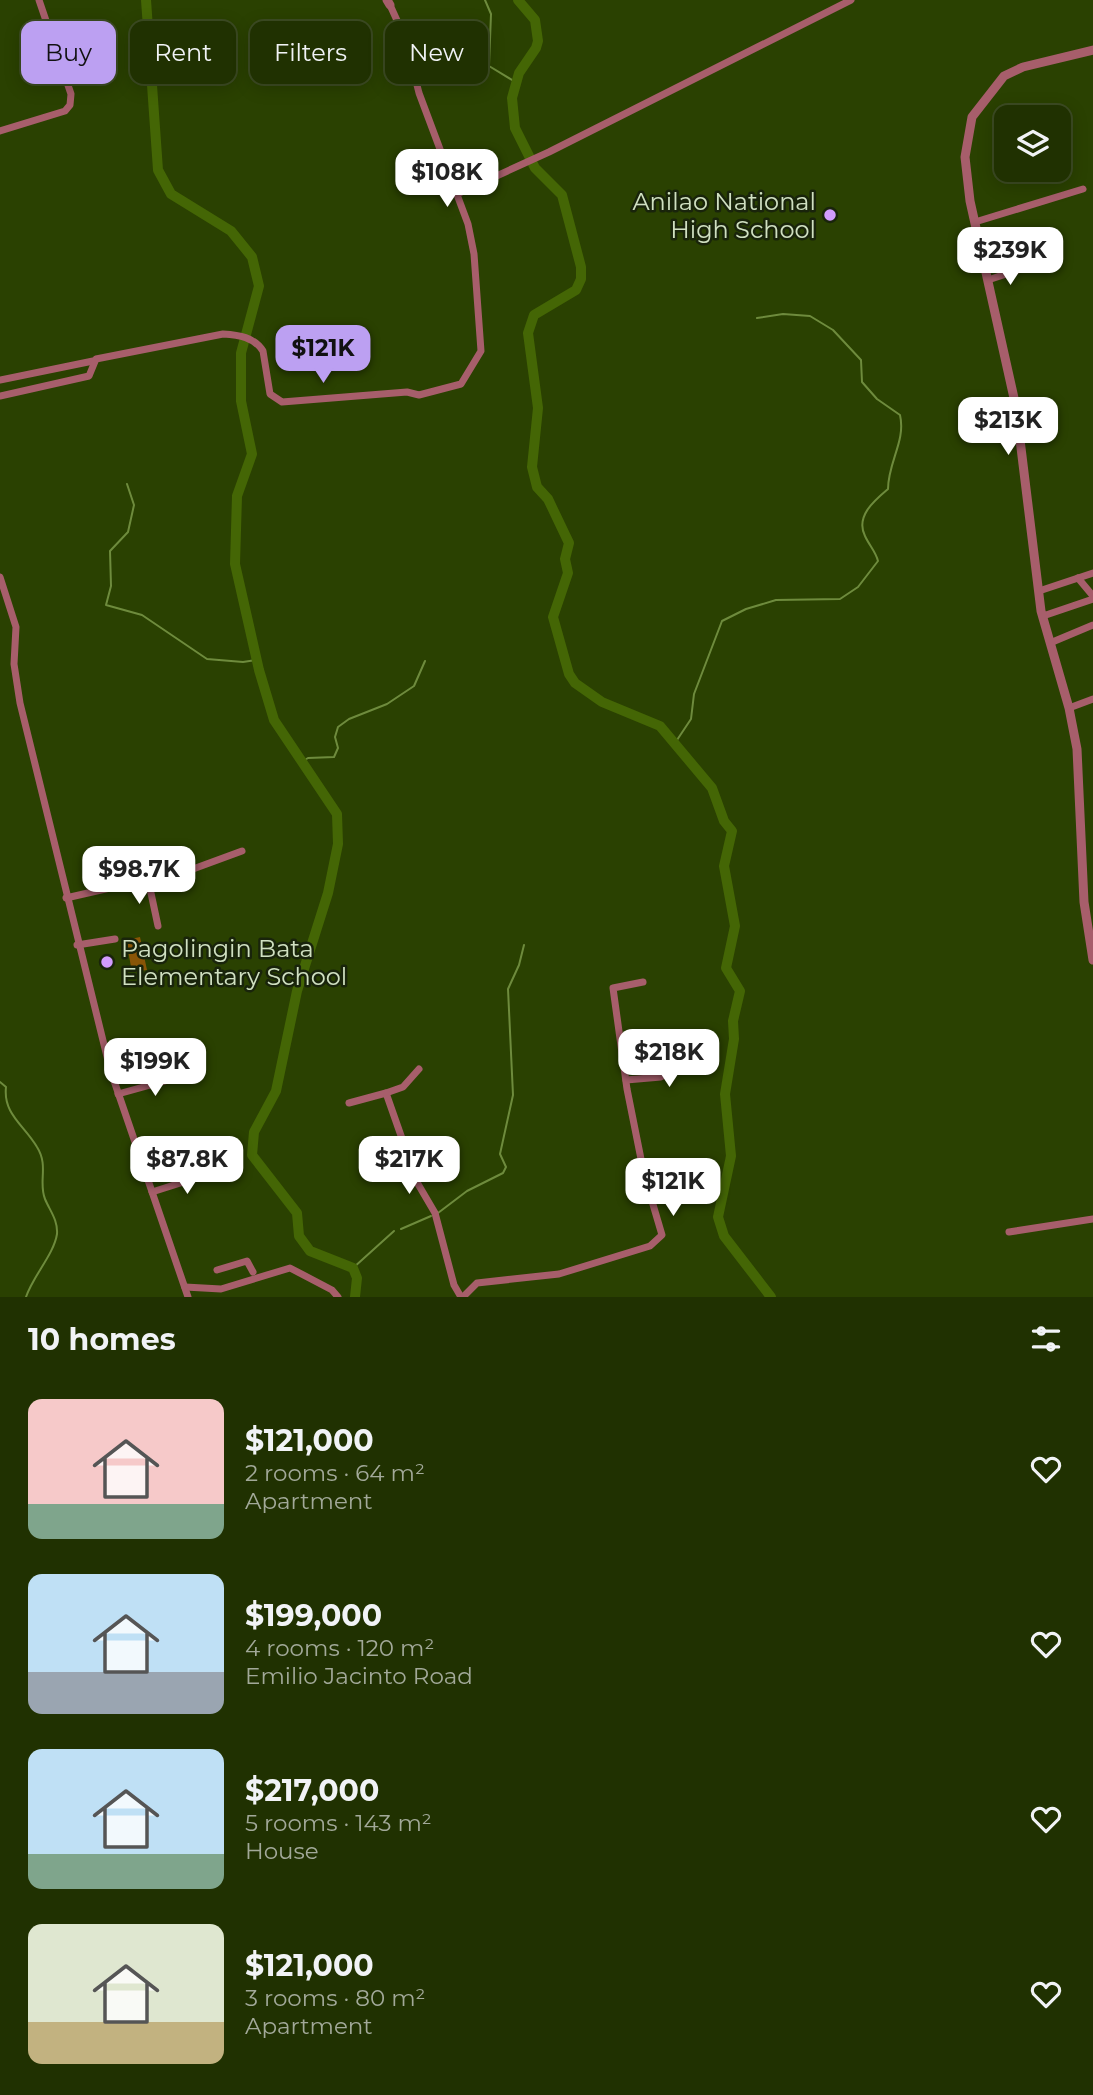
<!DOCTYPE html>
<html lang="en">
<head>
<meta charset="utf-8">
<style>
	body { margin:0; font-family:Montserrat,sans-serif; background:#2d3d10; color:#f1f3f6; height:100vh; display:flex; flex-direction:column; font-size:26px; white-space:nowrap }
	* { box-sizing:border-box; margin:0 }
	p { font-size:23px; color:#a2a999 }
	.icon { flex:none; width:38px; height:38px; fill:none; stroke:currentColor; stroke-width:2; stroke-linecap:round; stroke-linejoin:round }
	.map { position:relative; height:1297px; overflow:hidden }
	.side { display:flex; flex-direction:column; background:#203101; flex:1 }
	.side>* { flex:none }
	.top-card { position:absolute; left:21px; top:21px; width:700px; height:63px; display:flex; gap:14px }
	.controls { position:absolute; left:994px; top:105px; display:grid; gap:14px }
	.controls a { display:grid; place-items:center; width:77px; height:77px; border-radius:14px; background:#203101; box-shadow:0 4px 18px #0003,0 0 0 2px #3d4c23; font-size:35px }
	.price { position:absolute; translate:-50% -60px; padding:0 16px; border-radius:14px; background:#fff; color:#222; font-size:23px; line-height:46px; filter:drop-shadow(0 2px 4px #0008) }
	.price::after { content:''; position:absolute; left:50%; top:42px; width:21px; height:16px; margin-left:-10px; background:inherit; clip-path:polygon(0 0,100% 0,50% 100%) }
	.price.on { background:#bca0f2; color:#111 }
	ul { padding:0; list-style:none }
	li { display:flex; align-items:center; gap:21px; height:175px; padding:0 28px }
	li span { display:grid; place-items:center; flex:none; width:196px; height:140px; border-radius:14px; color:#555 }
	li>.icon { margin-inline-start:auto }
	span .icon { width:84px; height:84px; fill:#fffc; stroke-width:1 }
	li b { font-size:30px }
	h2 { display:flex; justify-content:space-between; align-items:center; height:84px; padding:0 28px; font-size:30px }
	.tag { padding:0 24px; border-radius:14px; background:#203101; box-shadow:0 4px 18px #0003,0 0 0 2px #3d4c23; font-size:24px; line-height:63px }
	.tag.on { background:#bca0f2; color:#111 }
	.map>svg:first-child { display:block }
	.green { fill:#895506 }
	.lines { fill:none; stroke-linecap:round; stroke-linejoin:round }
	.stream { stroke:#6e8b3d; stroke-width:2 }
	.river { stroke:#446605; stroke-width:10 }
	.minor { stroke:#a75e6b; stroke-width:7 }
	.tertiary { stroke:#a75e6b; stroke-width:9 }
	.poi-dot { fill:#d29cfd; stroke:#19240b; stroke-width:2.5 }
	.labels { text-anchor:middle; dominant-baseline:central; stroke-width:5; stroke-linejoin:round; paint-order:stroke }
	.poi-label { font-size:24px; fill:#d0e0c1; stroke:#19240b; text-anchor:end }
</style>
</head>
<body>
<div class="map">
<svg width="1093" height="1297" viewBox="0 0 1093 1297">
	<rect width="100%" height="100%" fill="#2a4101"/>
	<path class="green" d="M140,937L147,970L132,972L126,940Z"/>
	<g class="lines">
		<g class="stream">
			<path d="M485,0L491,14L489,66L517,83"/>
			<path d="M127,484L134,505L128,532L110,551L111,586L106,605L142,615L207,659L243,662L256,660"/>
			<path d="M675,743L691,719L694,694L722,621L746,609L776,600L840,599L858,587L878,561C876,552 869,545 865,536C855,516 875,500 888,489C888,462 906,441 900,415L877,399L862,382L861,360L833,330L810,316L783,314L757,318"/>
			<path d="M300,763L308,758L334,757L338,748L335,737L338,727L349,719L387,704L414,686L425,661"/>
			<path d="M0,1082L6,1087C3,1114 24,1125 37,1147C49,1166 38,1182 45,1199C50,1211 58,1220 57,1234C54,1254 33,1276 26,1297"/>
			<path d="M438,1213L467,1191L503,1173L506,1167L500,1154L513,1095L508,989L519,965L524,945"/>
			<path d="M401,1229L431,1216"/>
			<path d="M353,1268L394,1231"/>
		</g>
		<g class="river">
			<path d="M146,0L158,170L171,194L231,231L252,257L259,286L241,353V401L252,454L237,496L235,564L259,670L274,720L337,814L338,844L328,893L297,991L276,1091L254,1132L252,1155L297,1213L299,1236L310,1251L353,1268L357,1278L355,1297"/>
			<path d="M518,0L535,20L538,41L536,48L519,73L512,98L515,128L535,168L562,195L581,267V279L576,290L534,315L528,333L538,408L532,467L537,487L548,499L569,543L565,559L568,573L553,617L569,674L575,683L602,702L660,726L712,788L724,821L732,831L724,866L735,926L726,968L740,991L733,1021L734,1039L725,1094L731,1156L718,1217L724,1236L771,1297"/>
		</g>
		<g class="minor">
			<path d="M0,131L65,111L70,105L71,94L39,0"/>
			<path d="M457,194L549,152L851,0"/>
			<path d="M975,222L1083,189"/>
			<path d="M988,280L1024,268"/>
			<path d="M0,380L93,361"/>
			<path d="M0,396L89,376L96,359L223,334C239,335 254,337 263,351L270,394L282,402L407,392L419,395L461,384L481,351L474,254L468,224L419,93L405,38L390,5"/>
			<path d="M0,577L16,627L14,664L20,703L110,1069L188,1297"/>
			<path d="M1078,578L1093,596"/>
			<path d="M1039,591L1093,573"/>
			<path d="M1043,616L1093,599"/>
			<path d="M1050,643L1093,625"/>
			<path d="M1069,708L1093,699"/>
			<path d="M148,879L158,926"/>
			<path d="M66,898L193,869L242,851"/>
			<path d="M77,945L115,939"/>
			<path d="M626,1080L661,1077L664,1048"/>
			<path d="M386,1093L403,1087L419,1069"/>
			<path d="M118,1094L183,1076"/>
			<path d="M349,1103L386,1093L418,1184L435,1213L454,1285L461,1297"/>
			<path d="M152,1192L215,1172"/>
			<path d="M1009,1232L1093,1219"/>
			<path d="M217,1270L247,1261L253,1272"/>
			<path d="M185,1287L221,1289L290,1268L332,1290L338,1297"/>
			<path d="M463,1297L477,1283L559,1274L650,1246L662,1235L644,1174L627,1089L613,988L643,982"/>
		</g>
		<g class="tertiary">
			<path d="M387,0L390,5"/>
			<path d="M1093,50L1023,67L1004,76L972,117L965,157L970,201L1016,407L1041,611L1069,708L1077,749L1084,902L1093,960"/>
		</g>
	</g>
	<g class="poi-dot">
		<circle cx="830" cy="215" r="7"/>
		<circle cx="107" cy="962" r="7"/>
	</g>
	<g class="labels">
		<g class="poi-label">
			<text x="816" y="201">Anilao National<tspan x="816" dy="28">High School</tspan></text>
			<text x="121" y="948" text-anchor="start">Pagolingin Bata<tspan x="121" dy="28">Elementary School</tspan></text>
		</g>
	</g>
</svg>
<div class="controls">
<a><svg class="icon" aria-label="layers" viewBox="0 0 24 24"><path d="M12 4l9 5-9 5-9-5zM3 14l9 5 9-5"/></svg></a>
</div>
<b class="price" style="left:447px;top:209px">$108K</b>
<b class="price" style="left:1010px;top:287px">$239K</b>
<b class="price on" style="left:323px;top:385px">$121K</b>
<b class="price" style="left:1008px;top:457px">$213K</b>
<b class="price" style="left:139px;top:906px">$98.7K</b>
<b class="price" style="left:669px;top:1089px">$218K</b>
<b class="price" style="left:155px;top:1098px">$199K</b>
<b class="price" style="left:187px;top:1196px">$87.8K</b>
<b class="price" style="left:409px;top:1196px">$217K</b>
<b class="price" style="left:673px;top:1218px">$121K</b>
<div class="top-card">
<a class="tag on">Buy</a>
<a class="tag">Rent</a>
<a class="tag">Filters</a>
<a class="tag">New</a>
</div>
</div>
<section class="side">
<h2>10 homes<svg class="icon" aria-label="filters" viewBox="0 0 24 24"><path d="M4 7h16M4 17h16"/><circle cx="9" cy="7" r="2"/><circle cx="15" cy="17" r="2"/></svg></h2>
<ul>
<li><span style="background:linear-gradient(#f6c9c9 75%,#7fa58c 0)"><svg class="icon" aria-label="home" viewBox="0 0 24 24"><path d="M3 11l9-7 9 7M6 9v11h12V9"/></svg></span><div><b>$121,000</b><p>2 rooms · 64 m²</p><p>Apartment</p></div><svg class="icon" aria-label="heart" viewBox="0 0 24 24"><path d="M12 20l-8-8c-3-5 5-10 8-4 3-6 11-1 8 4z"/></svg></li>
<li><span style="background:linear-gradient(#bfe0f5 70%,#9aa5b1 0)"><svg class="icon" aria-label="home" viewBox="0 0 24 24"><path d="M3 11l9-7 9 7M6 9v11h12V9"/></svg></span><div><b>$199,000</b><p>4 rooms · 120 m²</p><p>Emilio Jacinto Road</p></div><svg class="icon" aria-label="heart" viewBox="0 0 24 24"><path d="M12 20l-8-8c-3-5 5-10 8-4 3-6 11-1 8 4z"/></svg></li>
<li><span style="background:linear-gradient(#bfe0f5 75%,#7fa58c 0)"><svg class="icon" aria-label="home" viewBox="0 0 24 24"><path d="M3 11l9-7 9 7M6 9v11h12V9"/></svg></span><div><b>$217,000</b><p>5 rooms · 143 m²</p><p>House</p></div><svg class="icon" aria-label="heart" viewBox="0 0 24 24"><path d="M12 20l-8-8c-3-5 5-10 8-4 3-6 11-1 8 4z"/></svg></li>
<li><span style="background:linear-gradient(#dfe7d0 70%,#c2b280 0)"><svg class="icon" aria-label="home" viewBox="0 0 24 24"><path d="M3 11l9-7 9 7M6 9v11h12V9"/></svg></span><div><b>$121,000</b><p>3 rooms · 80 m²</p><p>Apartment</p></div><svg class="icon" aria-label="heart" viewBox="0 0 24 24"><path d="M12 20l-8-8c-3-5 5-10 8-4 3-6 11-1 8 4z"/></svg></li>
</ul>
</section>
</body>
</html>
